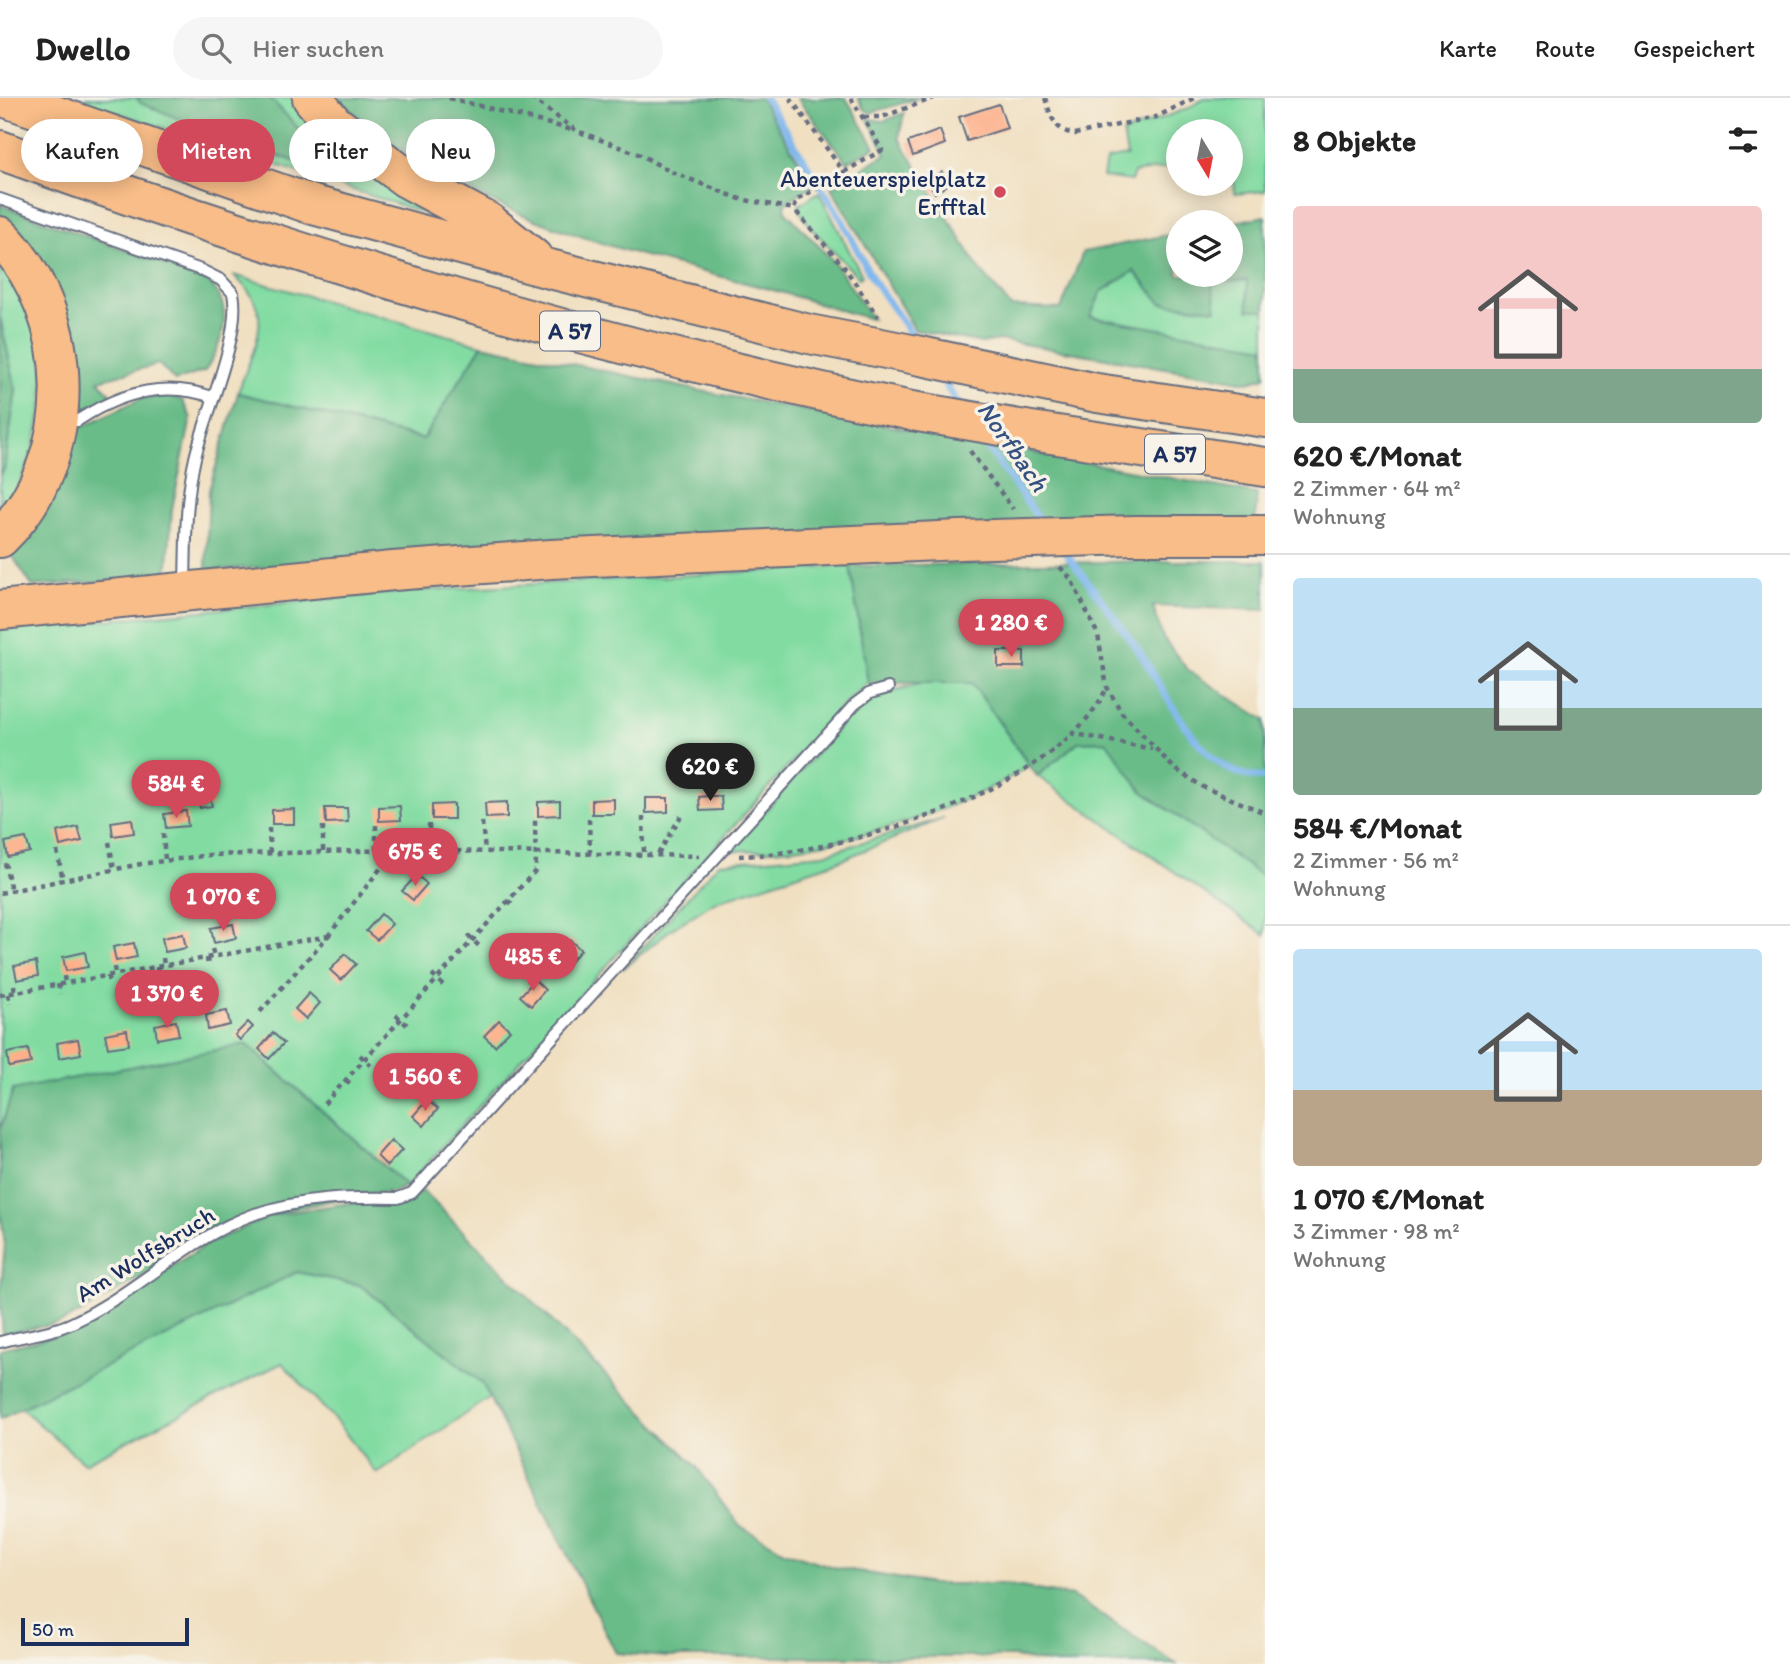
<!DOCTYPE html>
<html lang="de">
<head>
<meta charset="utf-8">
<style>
	body { margin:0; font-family:Itim,sans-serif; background:#f6f6f6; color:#222; height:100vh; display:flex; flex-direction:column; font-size:26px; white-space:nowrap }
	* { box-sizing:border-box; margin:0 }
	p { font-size:23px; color:#767676 }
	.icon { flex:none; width:38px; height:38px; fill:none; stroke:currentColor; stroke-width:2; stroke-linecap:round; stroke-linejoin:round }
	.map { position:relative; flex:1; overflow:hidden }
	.details { display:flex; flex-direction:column; background:#fff; width:525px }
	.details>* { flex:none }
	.banner { position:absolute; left:21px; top:21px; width:665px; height:63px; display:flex; gap:14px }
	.needle { width:46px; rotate:170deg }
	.controls { position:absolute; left:1166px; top:21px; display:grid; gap:14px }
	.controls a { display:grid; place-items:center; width:77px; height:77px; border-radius:50%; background:#fff; box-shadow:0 4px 18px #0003; font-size:35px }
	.scale { position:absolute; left:21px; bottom:18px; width:168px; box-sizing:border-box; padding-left:7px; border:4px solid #1b2f5e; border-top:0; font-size:19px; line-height:24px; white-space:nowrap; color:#1b2f5e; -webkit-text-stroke:5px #f7f3e8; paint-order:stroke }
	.price { position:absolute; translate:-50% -60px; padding:0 16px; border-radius:24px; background:#d1495b; color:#fff; font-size:23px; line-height:46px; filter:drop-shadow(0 2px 4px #0008) }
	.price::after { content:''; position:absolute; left:50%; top:42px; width:21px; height:16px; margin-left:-10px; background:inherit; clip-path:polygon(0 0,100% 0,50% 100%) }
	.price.on { background:#222; color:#fff }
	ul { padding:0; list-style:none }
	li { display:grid; align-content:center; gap:14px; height:371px; padding:0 28px }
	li+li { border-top:2px solid #e0e0e0 }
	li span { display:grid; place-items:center; height:217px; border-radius:7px; color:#555 }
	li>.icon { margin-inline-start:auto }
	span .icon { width:126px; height:126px; fill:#fffc; stroke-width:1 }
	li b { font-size:30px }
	h2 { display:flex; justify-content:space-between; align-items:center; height:84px; padding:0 28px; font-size:30px }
	.chip { padding:0 24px; border-radius:32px; background:#fff; box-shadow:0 4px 18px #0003; font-size:24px; line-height:63px }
	.chip.on { background:#d1495b; color:#fff }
	header { display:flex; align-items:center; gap:42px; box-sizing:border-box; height:98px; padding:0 35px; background:#fff; border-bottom:2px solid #e0e0e0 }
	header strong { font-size:33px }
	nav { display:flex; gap:38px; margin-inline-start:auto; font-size:24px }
	.search { width:490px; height:63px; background:#f6f6f6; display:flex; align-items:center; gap:18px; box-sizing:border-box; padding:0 24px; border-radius:38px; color:#767676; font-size:26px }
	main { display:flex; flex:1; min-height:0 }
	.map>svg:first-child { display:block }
	.green { fill:#82dca2; stroke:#4e8680; stroke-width:2 }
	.forest { fill:#69bc88; stroke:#427673; stroke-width:2 }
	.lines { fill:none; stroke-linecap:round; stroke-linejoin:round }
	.stream { stroke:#7db6ee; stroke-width:7 }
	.building { fill:#feae87 }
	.lane-casing { stroke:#666d80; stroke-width:14 }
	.highway-casing { stroke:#666d80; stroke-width:42 }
	.path { stroke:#666d80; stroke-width:4.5; stroke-dasharray:5 5; stroke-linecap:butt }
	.lane { stroke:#fff; stroke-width:10 }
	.highway { stroke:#f8bd88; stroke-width:38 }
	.highway-bridge-casing { stroke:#666d80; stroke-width:42; stroke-linecap:butt }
	.highway-bridge { stroke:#f8bd88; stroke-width:38 }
	.poi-dot { fill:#d1495b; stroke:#f7f3e8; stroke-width:2.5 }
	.labels { text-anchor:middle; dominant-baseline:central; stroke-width:7; stroke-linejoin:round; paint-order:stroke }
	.shield { fill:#f7f3e8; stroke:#5d6a87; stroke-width:2 }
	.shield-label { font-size:23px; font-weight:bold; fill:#1b2f5e }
	.poi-label { font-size:24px; fill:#1b2f5e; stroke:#f7f3e8; text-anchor:end }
	.street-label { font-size:24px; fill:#1b2f5e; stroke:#f7f3e8 }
	.water-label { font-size:26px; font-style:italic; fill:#345182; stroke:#f7f3e8 }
</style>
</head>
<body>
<header>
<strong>Dwello</strong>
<div class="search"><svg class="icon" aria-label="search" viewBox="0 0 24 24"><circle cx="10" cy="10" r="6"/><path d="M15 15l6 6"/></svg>Hier suchen</div>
<nav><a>Karte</a><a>Route</a><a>Gespeichert</a></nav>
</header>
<main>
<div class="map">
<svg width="1265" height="1566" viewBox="0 0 1265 1566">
	<rect width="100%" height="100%" fill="#f7f3e8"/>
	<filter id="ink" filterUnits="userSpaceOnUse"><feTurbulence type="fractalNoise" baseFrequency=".0143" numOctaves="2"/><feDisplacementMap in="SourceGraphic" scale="14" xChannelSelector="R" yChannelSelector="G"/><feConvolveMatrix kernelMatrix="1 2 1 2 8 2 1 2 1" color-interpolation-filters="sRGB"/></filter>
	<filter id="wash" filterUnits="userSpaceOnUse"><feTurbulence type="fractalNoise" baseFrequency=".00686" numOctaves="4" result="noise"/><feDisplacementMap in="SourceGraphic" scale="28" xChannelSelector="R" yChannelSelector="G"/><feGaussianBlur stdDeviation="1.57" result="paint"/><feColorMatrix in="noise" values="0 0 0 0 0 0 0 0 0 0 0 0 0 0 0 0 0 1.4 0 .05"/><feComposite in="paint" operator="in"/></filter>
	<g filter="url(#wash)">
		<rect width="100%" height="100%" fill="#f0dfc0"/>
		<g class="green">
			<path d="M72,0H293L304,12L443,117L442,121Z"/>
			<path d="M1204,0H1265V93L1235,96L1230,33H1178V68L1134,75L1131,83L1103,79L1106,62L1127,58L1123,35L1189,10Z"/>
			<path d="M819,94L862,178L859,180L813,132L799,112V107Z"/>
			<path d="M0,163C10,178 21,193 29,209C58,266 41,368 0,415V377L4,372L16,292L0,219Z"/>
			<path d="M1134,173L1162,205L1215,211L1212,185L1247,182L1248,212H1265V249L1090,219L1101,194Z"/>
			<path d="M233,177L482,247L423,341L238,295C254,246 279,216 233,177Z"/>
			<path d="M850,468L868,585L850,600L407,1088L246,946L13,992L0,1033V532L413,493Z"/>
			<path d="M923,585H972L1029,668C954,716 821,758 731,752L856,610L877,597Z"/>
			<path d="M1107,643L1142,693L1265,780V837L1037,678L1078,644Z"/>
			<path d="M944,720L836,764L716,803L670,832L623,871L719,765L824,756Z"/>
			<path d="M297,1174L360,1187L482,1285L490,1299L377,1376L335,1322L282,1265L84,1365L21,1310Z"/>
		</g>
		<g class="forest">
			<path d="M137,0H270L344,79L239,45L140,5Z"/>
			<path d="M338,0H760L814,87L788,103L785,106L786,114L835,165L872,221C836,212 801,199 765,190C614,151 452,113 338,0Z"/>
			<path d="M797,0H846L875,49L847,64Z"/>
			<path d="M858,0H919L870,15L863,10Z"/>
			<path d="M904,15L899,40L978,169L1011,209L1061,211L1083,154L1178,135V177H1230V125L1265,118V212H1248L1247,182L1212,185L1216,211L1161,205L1134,173L1101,194L1090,219L1265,249V279L1248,284L999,242L982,245L915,232L831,89L886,56L868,21L884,23Z"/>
			<path d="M0,107L203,180C237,204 224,243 205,273L175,283L159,266L99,282L112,298L73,318L17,134L0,119Z"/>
			<path d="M0,219L16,292L4,372L0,377Z"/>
			<path d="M482,247L701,293L1257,396L1255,428L206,472L209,392L238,295L423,341Z"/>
			<path d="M169,298L182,302L191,320L172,411L167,479L32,488L6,448L80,330L142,300Z"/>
			<path d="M1164,463H1265V512L1153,508L1163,540L1189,573L1265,622V780L1142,693L1106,643L1078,644L1037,678L972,585H868L850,468Z"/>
			<path d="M246,946L407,1088L393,1094L363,1096L221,1126L193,1141L156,1170L80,1215L60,1225L3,1236L0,1199L5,1147L0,1113V1033L13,992Z"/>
			<path d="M423,1093L696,1368L739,1427L784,1453L833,1469L932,1486H1003L1072,1498L1176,1566H1056L1013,1559H667L616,1555L482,1285L360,1187L297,1174L0,1321V1251L55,1238L92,1220L207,1146L272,1117L349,1105L407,1101Z"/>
		</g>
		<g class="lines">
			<g class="stream">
				<path d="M765,0L841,120L873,182L916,243"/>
				<path d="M938,276L959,307"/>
				<path d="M981,340L1043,427"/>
				<path d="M1064,453C1089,485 1114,518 1138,552C1168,595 1203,684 1265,679"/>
			</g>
		</g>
		<g id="blocks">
			<g class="building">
				<path d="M999,6L1007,30L967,43L959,19Z"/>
				<path d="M940,32L945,46L913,58L908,44Z"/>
				<path d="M942,74L949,86L935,95L928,83Z"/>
				<rect x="998" y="553" width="26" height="16"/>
				<path d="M207,685L212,708L200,710L195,687Z"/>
				<path d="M708,698H721L722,712L700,713L699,699Z"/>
				<path d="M646,700H668V714L646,715Z"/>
				<path d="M614,701V716H592V702Z"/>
				<path d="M560,703V717L538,718V704Z"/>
				<path d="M507,704V719L486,720L485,705Z"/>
				<path d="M454,706V721H432V707Z"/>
				<path d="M400,708L401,722L379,723V709Z"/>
				<path d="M325,710H347L348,724L326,725Z"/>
				<path d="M294,711V726H272V712Z"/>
				<path d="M186,713L188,728L166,730L164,716Z"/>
				<path d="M132,721L134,735L113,738L111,724Z"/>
				<path d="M78,729L82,743L60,748L57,734Z"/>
				<path d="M26,740L30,754L8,759L5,744Z"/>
				<path d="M417,777L427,786L413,802L402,793Z"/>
				<path d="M381,816L392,826L377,842L366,833Z"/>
				<path d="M233,826L236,840L214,845L211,830Z"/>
				<path d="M183,836L186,850L165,854L162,840Z"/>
				<path d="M570,842L581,852L566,868L556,859Z"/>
				<path d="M134,845L137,859L116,863L113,849Z"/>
				<path d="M85,854L88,869L66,873L63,859Z"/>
				<path d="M345,856L356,866L341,882L330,872Z"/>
				<path d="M36,864L38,878L17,882L14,868Z"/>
				<path d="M535,882L545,892L531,908L520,898Z"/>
				<path d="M309,895L320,905L306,921L295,911Z"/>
				<path d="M227,913L230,927L208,932L206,917Z"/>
				<path d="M499,922L510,932L495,948L484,938Z"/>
				<path d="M176,923L179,937L157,941L155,927Z"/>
				<path d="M248,924L253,929L240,942L235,937Z"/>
				<path d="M127,932L129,947L108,950L105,936Z"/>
				<path d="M273,935L284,945L269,961L259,951Z"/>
				<path d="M78,941L81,956L59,960L57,945Z"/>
				<path d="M28,951L31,965L9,969L7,955Z"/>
				<path d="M463,962L474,972L459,988L449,978Z"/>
				<path d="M427,1002L438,1011L424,1028L413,1018Z"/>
				<path d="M391,1042L402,1052L387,1068L377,1058Z"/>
			</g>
		</g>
	</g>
	<g filter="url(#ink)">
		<use href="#blocks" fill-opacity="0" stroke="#666d80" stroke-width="2"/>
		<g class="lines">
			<g class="lane-casing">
				<g id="lane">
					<path d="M0,101L201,172L221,182L233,195C242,237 205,316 195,360C185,403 186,445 185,488"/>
					<path d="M77,323C119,295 164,282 212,299"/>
					<path d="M0,1244C24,1237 49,1236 72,1225C137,1195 187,1140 255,1116C301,1100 351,1099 398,1100L412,1095L855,606L870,595L888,590"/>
				</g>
			</g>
			<g class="highway-casing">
				<g id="highway">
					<path d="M6,0L313,107L546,170L809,236L871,248"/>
					<path d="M312,0L334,26L406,80L488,124L533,160"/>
					<path d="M0,52C297,160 602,250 912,313"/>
					<path d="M0,138C78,217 81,361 0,440"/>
					<path d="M921,258L1097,295L1265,320"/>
					<path d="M1025,332L1265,369"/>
					<path d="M1135,437H1265"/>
					<path d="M0,512L393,473L551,461L960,442"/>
				</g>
			</g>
			<g class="path">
				<path d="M449,0L573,32"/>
				<path d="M531,0L577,33L641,57L669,73L740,101L794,111"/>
				<path d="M790,0L844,74L797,102L794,111L845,170L878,219"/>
				<path d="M1045,0C1051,18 1054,33 1075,36L1156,19L1194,0"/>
				<path d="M864,19H882L934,0"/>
				<path d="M844,74L882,52L851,0"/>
				<path d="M970,353L1013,411"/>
				<path d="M1060,469L1071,481L1098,537L1107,589L1122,615L1174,670L1203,689L1265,715"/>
				<path d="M1071,635L1152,651"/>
				<path d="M643,719L644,755"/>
				<path d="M589,721L590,754"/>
				<path d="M482,724L485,753"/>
				<path d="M429,726L430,752"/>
				<path d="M376,727V753"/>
				<path d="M323,728V754"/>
				<path d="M269,730L270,755"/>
				<path d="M163,736L165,762"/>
				<path d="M109,744L114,771"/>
				<path d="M57,753L63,782"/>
				<path d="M658,756L681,718"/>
				<path d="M739,758C844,756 1061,692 1107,589"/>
				<path d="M5,765L11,793"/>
				<path d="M0,795L141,766L209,757L395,752L699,758"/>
				<path d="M508,803L515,808"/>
				<path d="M468,837L479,848"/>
				<path d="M328,838L394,753"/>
				<path d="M212,851L214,858"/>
				<path d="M163,860L164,867"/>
				<path d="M207,860L208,868"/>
				<path d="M114,869L115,876"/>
				<path d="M157,869L158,878"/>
				<path d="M432,877L443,887"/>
				<path d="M64,878L65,885"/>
				<path d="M108,878L109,887"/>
				<path d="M58,886L60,896"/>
				<path d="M14,887L15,894"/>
				<path d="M8,896L10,906"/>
				<path d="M0,897L328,838L260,914"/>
				<path d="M396,917L407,927"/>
				<path d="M360,957L371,968"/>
				<path d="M346,982L353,988"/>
				<path d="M324,1006L536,772L535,722"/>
			</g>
			<use href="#lane" class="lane"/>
			<use href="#highway" class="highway"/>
			<g class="highway-bridge-casing">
				<g id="highway-bridge">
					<path d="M871,248L921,258"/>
					<path d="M912,313L1025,332"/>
					<path d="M960,442L1135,437"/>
				</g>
			</g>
			<use href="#highway-bridge" class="highway-bridge"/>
		</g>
	</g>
	<circle class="poi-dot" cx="1000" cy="94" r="7"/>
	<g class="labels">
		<g class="shield">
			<rect x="540" y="213.5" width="60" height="39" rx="5"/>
			<rect x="1145" y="336.5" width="60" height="39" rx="5"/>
		</g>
		<g class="shield-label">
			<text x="570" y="233">A 57</text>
			<text x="1175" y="356">A 57</text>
		</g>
		<g class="poi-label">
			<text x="986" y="80">Abenteuerspielplatz<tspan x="986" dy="28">Erfftal</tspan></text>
		</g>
		<g class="street-label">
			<text transform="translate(145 1156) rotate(-32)">Am Wolfsbruch</text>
		</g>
		<g class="water-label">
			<text transform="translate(1013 348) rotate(55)">Norfbach</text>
		</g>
	</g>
</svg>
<div class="controls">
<a><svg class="needle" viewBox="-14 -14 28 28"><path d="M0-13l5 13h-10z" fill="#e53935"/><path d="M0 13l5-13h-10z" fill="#767676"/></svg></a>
<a><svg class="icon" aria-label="layers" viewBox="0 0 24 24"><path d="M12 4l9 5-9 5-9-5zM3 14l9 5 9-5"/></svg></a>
</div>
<div class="scale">50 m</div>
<b class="price" style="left:1011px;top:561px">1 280 €</b>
<b class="price on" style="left:710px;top:705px">620 €</b>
<b class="price" style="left:176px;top:722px">584 €</b>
<b class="price" style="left:415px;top:790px">675 €</b>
<b class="price" style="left:223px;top:835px">1 070 €</b>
<b class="price" style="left:533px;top:895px">485 €</b>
<b class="price" style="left:167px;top:932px">1 370 €</b>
<b class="price" style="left:425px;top:1015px">1 560 €</b>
<div class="banner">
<a class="chip">Kaufen</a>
<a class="chip on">Mieten</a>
<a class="chip">Filter</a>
<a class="chip">Neu</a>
</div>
</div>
<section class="details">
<h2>8 Objekte<svg class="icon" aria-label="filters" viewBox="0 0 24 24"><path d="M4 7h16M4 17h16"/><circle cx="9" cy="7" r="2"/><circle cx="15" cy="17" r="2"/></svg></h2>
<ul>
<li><span style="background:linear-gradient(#f6c9c9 75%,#7fa58c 0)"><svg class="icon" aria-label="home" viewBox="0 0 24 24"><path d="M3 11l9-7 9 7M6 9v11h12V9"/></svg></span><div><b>620 €/Monat</b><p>2 Zimmer · 64 m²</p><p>Wohnung</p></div></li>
<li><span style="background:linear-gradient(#bfe0f5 60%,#7fa58c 0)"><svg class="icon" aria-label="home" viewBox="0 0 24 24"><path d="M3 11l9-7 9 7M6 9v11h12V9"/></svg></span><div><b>584 €/Monat</b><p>2 Zimmer · 56 m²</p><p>Wohnung</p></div></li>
<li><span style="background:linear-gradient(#bfe0f5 65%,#b9a48a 0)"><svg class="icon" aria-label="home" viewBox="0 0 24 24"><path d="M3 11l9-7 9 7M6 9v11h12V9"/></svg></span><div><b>1 070 €/Monat</b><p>3 Zimmer · 98 m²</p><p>Wohnung</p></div></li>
</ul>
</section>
</main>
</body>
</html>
